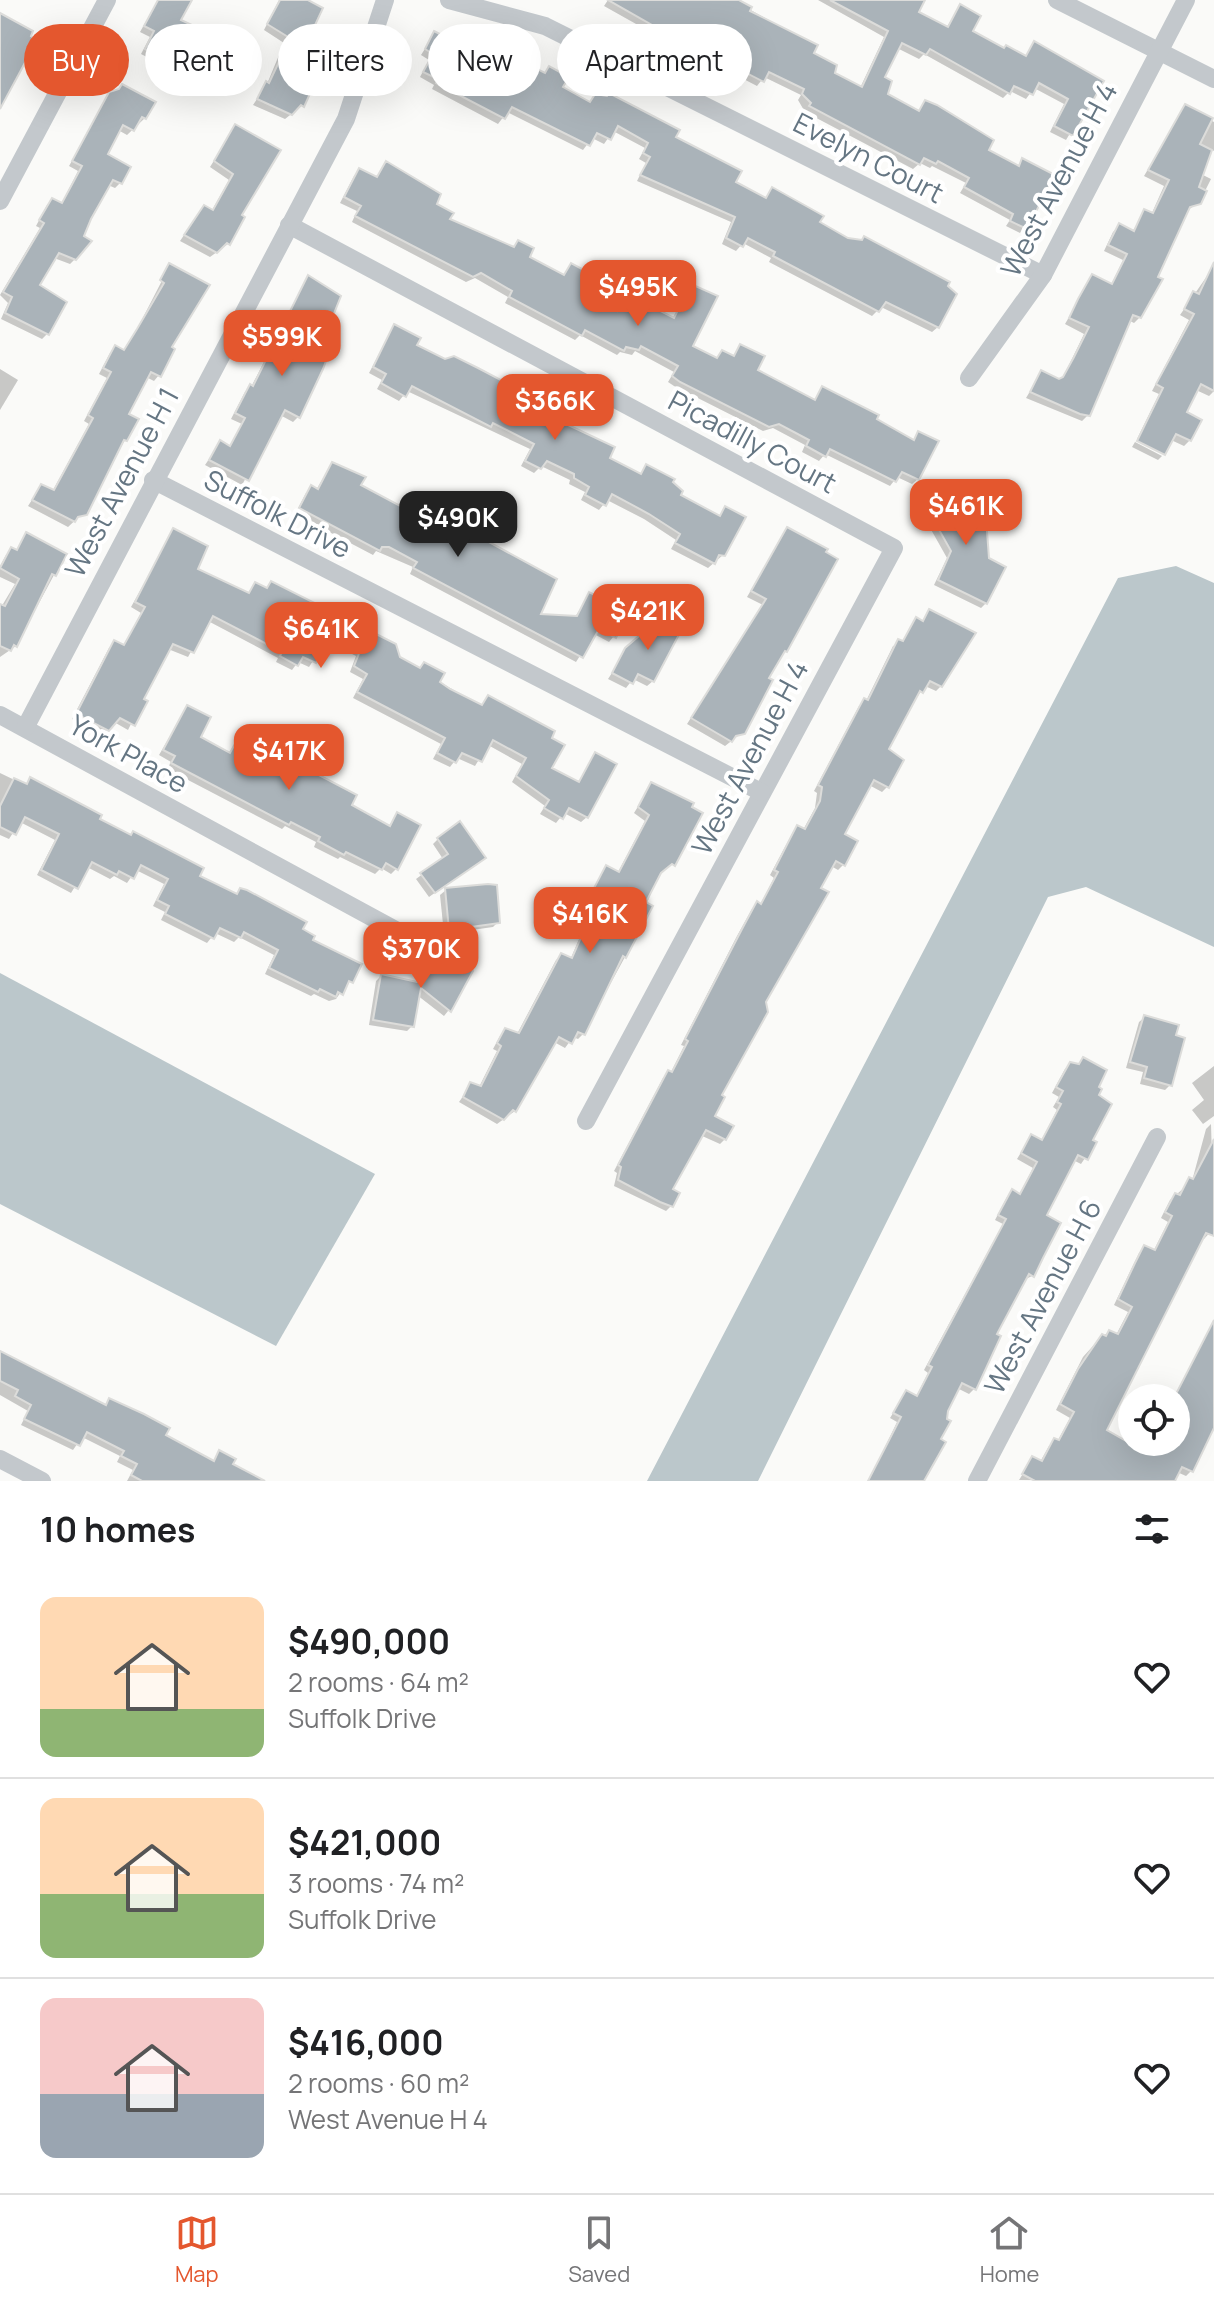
<!DOCTYPE html>
<html lang="en">
<head>
<meta charset="utf-8">
<style>
	body { margin:0; font-family:Manrope,sans-serif; background:#f6f6f6; color:#202124; height:100vh; display:flex; flex-direction:column; font-size:30px; white-space:nowrap }
	* { box-sizing:border-box; margin:0 }
	p { font-size:26px; color:#757577 }
	.icon { flex:none; width:44px; height:44px; fill:none; stroke:currentColor; stroke-width:2; stroke-linecap:round; stroke-linejoin:round }
	.map { position:relative; height:1481px; overflow:hidden }
	.details { display:flex; flex-direction:column; background:#fff; flex:1 }
	.details>* { flex:none }
	.banner { position:absolute; left:24px; top:24px; width:800px; height:72px; display:flex; gap:16px }
	.fabs { position:absolute; left:1118px; top:1384px; display:grid; gap:16px }
	.fabs a { display:grid; place-items:center; width:72px; height:72px; border-radius:50%; background:#fff; box-shadow:0 8px 32px #0002; font-size:40px }
	.price { position:absolute; translate:-50% -68px; padding:0 18px; border-radius:16px; background:#e4572e; color:#fff; font-size:26px; line-height:52px; filter:drop-shadow(0 2px 4px #0008) }
	.price::after { content:''; position:absolute; left:50%; top:48px; width:24px; height:18px; margin-left:-12px; background:inherit; clip-path:polygon(0 0,100% 0,50% 100%) }
	.price.on { background:#222; color:#fff }
	ul { padding:0; list-style:none }
	li { display:flex; align-items:center; gap:24px; height:200px; padding:0 40px }
	li+li { border-top:2px solid #e0e0e0 }
	li span { display:grid; place-items:center; flex:none; width:224px; height:160px; border-radius:16px; color:#555 }
	li>.icon { margin-inline-start:auto }
	span .icon { width:96px; height:96px; fill:#fffc; stroke-width:1 }
	li b { font-size:34px }
	h2 { display:flex; justify-content:space-between; align-items:center; height:96px; padding:0 40px; font-size:34px }
	.tag { padding:0 28px; border-radius:36px; background:#fff; box-shadow:0 8px 32px #0002; font-size:28px; line-height:72px }
	.tag.on { background:#e4572e; color:#fff }
	.menu { display:flex; justify-content:space-around; align-items:center; height:112px; border-top:2px solid #e0e0e0; background:#fff; font-size:22px; color:#757577 }
	.menu a { display:grid; justify-items:center; gap:4px }
	.menu .on { color:#e4572e }
	.map>svg:first-child { display:block }
	.water { fill:#bbc7cb }
	.shadow { fill:#0003 }
	.building { fill:#aab3b9; stroke:#dcdcda; stroke-width:2 }
	.lines { fill:none; stroke-linecap:round; stroke-linejoin:round }
	.street { stroke:#c3c8cc; stroke-width:18 }
	.labels { text-anchor:middle; dominant-baseline:central; stroke-width:8; stroke-linejoin:round; paint-order:stroke }
	.street-label { font-size:28px; fill:#657683; stroke:#fff }
</style>
</head>
<body>
<div class="map">
<svg width="1214" height="1481" viewBox="0 0 1214 1481">
	<rect width="100%" height="100%" fill="#fafaf8"/>
	<g class="water">
		<path d="M1176,566L1214,583V947L1086,887L1048,897L758,1481H647L1118,578Z"/>
		<path d="M0,973L375,1174L276,1346L0,1204Z"/>
	</g>
	<g class="shadow">
		<path d="M158,0H190L179,20L193,73L188,78L141,54L150,37L140,32Z"/>
		<path d="M279,0H301L312,26L300,72L303,105L285,119L253,105L267,84L284,43L264,30Z"/>
		<path d="M608,0H733L815,46L812,54L833,74L860,88L884,37L818,0H923L916,13L946,28L960,7L970,32L1003,50L1025,57L1035,43L1101,82L1066,140L1050,132L1064,104L1034,88L1026,99L1010,91L1003,98L924,54L919,59L897,48L882,78L885,95L918,112L925,102L986,151L1017,167L1023,161L1052,176L1020,233L1006,226L1010,220L960,193L966,183L932,166L930,168L920,163L913,169L805,112L798,100L801,95L764,77L757,86L707,60L711,53L677,36L664,35L661,38L604,6Z"/>
		<path d="M435,33L485,60L493,49L543,74L549,68L560,88L589,103L595,96L674,138L733,183L764,200L772,190L817,223L938,327L932,332L881,307L872,316L769,262L771,258L743,243L736,251L722,244L731,222L637,181L646,163L639,159L645,148L613,131L604,144L592,138L583,150L507,112L498,124L432,89L434,85L420,77L429,60L421,55Z"/>
		<path d="M110,94L145,118L127,135L118,130L106,155L120,183L115,188L108,185L81,237L75,259L70,264L54,258L38,286L47,334L42,339L1,319L8,303L0,295L40,228L36,226L47,205L52,200L61,205L78,171L69,166Z"/>
		<path d="M1185,107L1214,122V151L1211,149L1199,173L1211,179L1199,203L1186,211L1140,317L1134,323L1128,320L1112,354L1116,356L1088,415L1082,421L1026,398L1041,373L1061,380L1069,365L1084,334L1065,324L1093,276L1111,285L1123,260L1104,251L1113,232L1119,226L1132,232L1145,212L1151,215L1164,186L1144,176Z"/>
		<path d="M235,127L239,216L228,244L210,257L180,241L199,213L211,212L229,180L210,167Z"/>
		<path d="M386,164L424,184L422,187L448,220L512,249L518,242L527,258L562,277L571,265L583,295L616,312L622,305L633,309L640,302L672,319L692,286L690,346L716,360L722,352L732,357L741,346L755,371L814,401L823,389L912,441L919,433L918,479L912,484L897,477L890,486L825,454L819,461L802,452L805,445L773,428L763,431L674,386L668,382L674,372L635,351L632,355L620,352L617,355L580,335L575,340L505,303L508,297L475,278L466,282L352,222L357,211L340,203L354,176L360,171L376,179Z"/>
		<path d="M170,265V348L159,375L154,381L146,377L126,415L125,440L83,513L68,527L28,506L41,486L52,492L89,424L84,421L107,378L99,374L110,353L116,347L123,351L133,337Z"/>
		<path d="M1214,266V391L1209,396L1196,390L1184,413L1190,440L1184,446L1171,440L1164,452L1137,439L1159,394L1152,391L1189,320L1180,315Z"/>
		<path d="M308,277L315,358L298,417L293,422L280,415L242,485L205,465L220,443L229,448L242,424L231,419L245,392L251,387Z"/>
		<path d="M394,326L415,346L527,408L607,458L639,476L647,466L678,496L718,517L726,508L723,555L708,568L671,549L676,540L644,519L607,500L599,510L581,500L585,492L569,484L570,480L541,466L534,473L521,466L530,449L407,391L399,401L377,389L382,380L369,373Z"/>
		<path d="M0,369L18,380L0,410Z"/>
		<path d="M1135,442L1162,456L1158,460L1132,447Z"/>
		<path d="M332,464L358,486L418,518L433,497L538,616L575,617L590,594L614,636L609,642L594,634L576,662L410,574L413,567L376,551L373,555L295,514L306,493L312,488L316,490Z"/>
		<path d="M933,507L986,603L981,608L934,585L947,558L929,526L928,512Z"/>
		<path d="M787,529L786,651L779,656L743,732L725,746L687,724L763,605L747,597Z"/>
		<path d="M174,530L195,570L247,594L255,584L265,589L271,583L481,706L488,698L549,739L550,769L578,783L596,754L587,817L581,822L564,813L556,823L540,814L545,806L512,782L522,764L488,745L475,766L457,758L450,767L433,759L441,744L353,698L363,679L350,672L356,656L326,641L309,667L298,662L292,670L276,662L278,658L208,621L188,657L168,649L128,730L114,722L102,735L72,719L109,648L115,643L123,647L141,613L131,607Z"/>
		<path d="M26,535L54,575L16,646L0,657V609L15,584L0,577V566L6,555L11,549L15,552Z"/>
		<path d="M930,611L941,686L936,691L925,686L917,697L886,749L887,787L882,792L869,785L842,835L843,865L838,870L831,866L719,1096L712,1117L725,1139L720,1144L700,1135L671,1190V1206L666,1211L614,1186L617,1173L614,1171L663,1078L670,1074L684,1046L681,1045L737,936L752,909L760,905L774,878L770,875L793,832L798,827L803,830L815,808L817,793L814,791L859,706L866,701L893,646L902,643L917,619L922,622Z"/>
		<path d="M627,650L653,681L647,686L633,679L626,688L608,679Z"/>
		<path d="M187,707L198,737L228,754L242,733L259,742L267,732L277,756L349,806L388,827L397,815L396,869L391,874L381,868L375,874L340,857L338,859L314,847L316,842L285,826L282,829L167,769L171,762L159,755Z"/>
		<path d="M0,773L25,785L30,780L198,877L300,930L310,941L360,965L336,999L329,1001L314,994L311,996L265,974L274,955L239,937L234,942L215,933L207,943L161,920L165,912L153,906L164,884L136,870L127,883L114,876L110,879L87,867L71,893L37,875L55,840L20,822L9,839L0,835Z"/>
		<path d="M652,784L673,864L659,873L625,957L583,1034L578,1039L573,1037L565,1048L554,1042L515,1111L497,1124L459,1102L471,1085L479,1087L497,1051L493,1049L500,1036L506,1030L517,1034L556,960L562,955L570,960L593,907L587,904L588,897L607,868L617,874L645,821L634,813Z"/>
		<path d="M438,839L478,862L429,897L416,879L443,859L433,844Z"/>
		<path d="M446,890L498,922L493,927L444,934L440,895Z"/>
		<path d="M381,976L457,994L460,996L444,1016L417,995L412,1026L407,1031L369,1025L376,981Z"/>
		<path d="M1145,1017L1170,1085L1165,1090L1140,1084L1143,1072L1126,1068L1139,1022Z"/>
		<path d="M1083,1059L1096,1088L1090,1140L1095,1143L1081,1164L1073,1160L1045,1216L1032,1276L1024,1280L994,1334L974,1389L969,1394L957,1388L922,1481H869L897,1422L890,1418L906,1392L916,1397L928,1373L924,1370L1003,1224L995,1220L1007,1197L1012,1192L1019,1195L1033,1168L1017,1159L1031,1136L1041,1141L1057,1110L1053,1107L1059,1097L1052,1093L1065,1069L1070,1064L1077,1066Z"/>
		<path d="M1214,1066V1116L1203,1124L1192,1110L1204,1100L1192,1083Z"/>
		<path d="M1211,1124L1214,1228L1204,1239L1202,1238L1104,1431L1135,1449L1141,1442H1176L1174,1398L1214,1320V1425L1191,1471L1186,1476L1177,1472L1172,1481L1019,1480L1033,1458L1040,1462L1049,1446L1057,1442L1070,1418L1056,1410L1083,1357L1102,1336L1110,1332L1116,1335L1128,1312L1114,1305L1139,1253L1145,1247L1153,1252L1168,1222L1161,1218L1170,1200L1192,1181L1206,1129Z"/>
		<path d="M0,1352L104,1407L110,1400L163,1436L212,1462L220,1453L230,1465L261,1481H127L133,1470L117,1462L120,1456L82,1437L73,1450L21,1425L28,1411L0,1395Z"/>
	</g>
	<g class="building">
		<path d="M158,0H192L181,20L194,26L188,38L208,48L194,74L145,49L154,31L144,26Z"/>
		<path d="M280,0H308L323,8L315,25L324,30L303,71L317,78L304,107L301,105L292,115L257,99L266,81L269,83L287,45L288,37L267,24Z"/>
		<path d="M608,0H739L752,7L750,11L818,45L814,53L837,65L835,73L862,87L888,31L830,0H925L919,12L948,27L960,4L981,16L973,31L1004,48L1006,45L1026,56L1034,41L1104,81L1073,136L1054,126L1068,99L1039,83L1033,95L1014,86L1010,94L930,49L926,55L902,43L885,77L892,81L888,94L919,111L925,100L937,105L994,140L989,150L1019,166L1022,158L1055,175L1027,229L1010,221L1013,214L964,187L969,178L938,161L936,164L924,158L920,165L809,106L811,103L802,94L804,89L769,72L764,82L711,55L715,47L683,31L677,34L670,30L668,34Z"/>
		<path d="M0,13L33,31L31,36L34,38L31,44L34,46L0,109Z"/>
		<path d="M434,31L487,59L493,47L545,73L549,66L569,77L563,87L590,102L595,94L607,96L609,93L680,130L676,137L742,171L736,182L766,198L772,187L824,216L820,222L848,238L862,240L864,236L950,282L948,286L957,294L939,328L886,302L879,312L773,256L775,252L748,238L743,247L726,238L735,217L640,175L650,157L643,153L648,143L618,126L611,140L597,133L590,146L512,107L505,119L436,83L438,79L423,72L433,54L425,49Z"/>
		<path d="M122,84L156,102L146,119L142,117L134,131L123,125L108,154L131,167L122,184L113,180L91,219L84,236L92,241L76,260L59,253L40,285L67,302L49,335L5,313L12,297L3,292L44,223L39,220L52,198L62,203L82,166L72,161L109,92L119,89Z"/>
		<path d="M1185,104L1213,118L1200,144L1212,150L1199,187L1207,191L1201,204L1190,207L1158,277L1163,279L1141,318L1133,315L1090,416L1080,414L1030,392L1041,370L1059,379L1063,377L1074,357L1089,327L1069,318L1078,299L1092,274L1112,284L1127,254L1108,245L1119,223L1134,231L1144,209L1153,213L1169,180L1148,170Z"/>
		<path d="M235,124L281,150L242,215L245,217L230,245L227,243L217,253L184,235L204,205L213,210L233,174L214,161Z"/>
		<path d="M386,161L441,194L437,204L454,213L450,219L514,247L518,240L534,248L530,257L564,275L571,263L595,276L585,294L617,311L622,302L635,308L639,300L674,318L691,284L718,296L693,346L717,358L722,350L734,356L740,344L765,356L758,370L815,400L822,386L879,415L877,419L914,440L918,431L939,441L919,480L902,472L896,482L830,449L826,457L806,446L809,440L779,424L769,427L680,382L672,376L678,366L641,346L639,350L626,347L624,351L585,330L582,336L509,297L512,291L481,273L473,277L355,216L361,206L344,197L359,168L377,177Z"/>
		<path d="M1214,262V391L1201,384L1187,412L1202,420L1191,441L1176,434L1165,455L1137,441L1163,388L1156,384L1194,314L1184,309L1193,291L1199,294Z"/>
		<path d="M169,263L210,285L172,347L175,349L161,377L151,372L129,414L139,419L127,441L124,440L87,515L78,517L75,522L32,500L41,484L54,490L93,418L88,415L111,372L103,368L115,345L124,350L137,329L164,283L160,280Z"/>
		<path d="M308,275L341,296L333,316L337,318L318,357L326,361L323,369L300,418L285,410L249,481L209,460L220,440L230,446L245,418L235,413L250,384L253,386Z"/>
		<path d="M394,324L421,338L417,345L445,359L454,356L478,368L535,398L530,407L615,447L610,458L641,474L646,464L675,479L673,482L683,491L681,495L720,516L725,506L746,517L725,556L719,555L715,564L675,543L680,534L649,514L612,494L606,506L585,495L589,487L574,478V474L547,461L541,469L525,461L534,444L493,423L491,427L412,386L406,397L381,383L386,374L373,367Z"/>
		<path d="M332,462L366,477L361,485L419,516L433,495L458,508L452,519L463,528L557,579L541,614L577,616L589,592L629,612L616,638L599,629L583,658L413,568L417,562L389,547H382L380,551L299,508L311,485L318,489Z"/>
		<path d="M966,486L987,531L989,558L1006,567L987,604L938,580L951,551L933,519L935,517L932,505Z"/>
		<path d="M787,527L828,549L826,552L838,559L787,652L785,651L769,678L773,680L745,734L736,736L732,742L691,718L766,599L751,591Z"/>
		<path d="M173,528L208,546L198,569L249,593L255,582L267,588L271,581L396,644L400,657L420,668L424,662L445,673L440,682L450,689L482,705L488,695L555,731L552,738L565,745L552,768L579,782L595,752L617,764L588,818L569,808L563,819L544,808L549,800L516,776L526,758L493,740L482,762L462,753L456,763L437,753L445,738L357,692L367,674L354,666L360,651L331,636L316,663L303,657L298,666L280,656L282,652L213,616L194,653L173,644L144,699L148,701L135,726L120,718L109,731L76,714L114,640L124,645L145,607L135,602Z"/>
		<path d="M26,532L67,554L56,576L52,574L17,647L14,645L11,651L0,646V604L5,606L19,579L0,568L11,547L17,550Z"/>
		<path d="M929,609L976,633L942,687L930,681L923,693L920,691L889,749L904,760L889,788L874,780L845,834L858,841L845,866L836,861L821,888L829,892L766,1002L768,1012L722,1095L725,1097L715,1116L734,1126L726,1140L706,1130L673,1189L680,1193L673,1207L660,1202L618,1180L621,1167L618,1165L668,1070L672,1072L688,1041L685,1039L742,929L757,901L761,904L778,872L774,870L797,825L805,829L820,801L822,787L818,785L864,698L868,700L898,639L903,641L916,617L923,621Z"/>
		<path d="M660,618L682,629L654,682L638,674L633,684L612,673L625,648Z"/>
		<path d="M187,705L211,717L201,737L230,753L242,731L261,740L267,729L283,738L277,749L279,754L357,795L352,805L390,826L397,812L421,825L398,870L386,863L382,870L346,852L344,855L318,841L320,837L291,822L289,825L171,763L175,756L163,750Z"/>
		<path d="M30,777L102,815L100,819L131,835L133,831L204,868L200,876L237,894L240,888L247,890L307,922L303,929L315,936L313,940L362,964L353,983L349,981L343,995L338,992L336,997L320,989L318,992L269,968L278,950L244,932L241,938L220,928L214,939L165,914L169,906L157,900L168,879L141,865L134,879L119,871L117,875L92,862L78,889L41,870L59,834L25,817L16,835L0,827V806L14,778L27,784Z"/>
		<path d="M651,782L694,803L692,807L703,813L675,866L672,864L661,873L646,902L653,906L626,958L623,956L585,1035L578,1032L572,1044L559,1037L516,1112L513,1110L504,1120L463,1097L470,1082L481,1086L501,1046L497,1043L505,1028L519,1033L561,953L572,958L597,901L591,898L593,890L606,865L619,872L649,815L638,807Z"/>
		<path d="M460,821L486,858L435,893L420,873L448,854L437,838Z"/>
		<path d="M488,884L497,885L500,923L449,930L445,888Z"/>
		<path d="M442,948L473,971L451,1012L421,988L414,1027L373,1020L381,974L417,982Z"/>
		<path d="M1144,1015L1179,1025L1176,1035L1185,1038L1172,1086L1144,1078L1147,1067L1130,1062Z"/>
		<path d="M1083,1057L1107,1070L1099,1087L1102,1089L1099,1095L1112,1104L1093,1140L1097,1142L1088,1160L1078,1155L1047,1215L1061,1223L1043,1258L1034,1277L1029,1274L997,1334L1001,1336L976,1390L962,1383L948,1411L947,1419L951,1421L941,1439L946,1442L924,1481H868L901,1417L893,1413L906,1390L917,1396L932,1367L928,1365L1006,1219L998,1215L1012,1189L1020,1194L1037,1162L1021,1153L1031,1134L1042,1140L1061,1104L1057,1102L1063,1091L1056,1087L1070,1062L1079,1064Z"/>
		<path d="M1214,1139V1236L1206,1233L1107,1430L1128,1442H1176V1394L1214,1320V1428L1193,1472L1182,1467L1175,1481H1035L1022,1474L1032,1456L1042,1461L1054,1438L1059,1440L1074,1412L1060,1404L1078,1369L1102,1334L1106,1336L1109,1330L1118,1334L1132,1307L1118,1299L1135,1263L1144,1245L1155,1250L1172,1216L1165,1212L1175,1193L1180,1195L1189,1177L1193,1179Z"/>
		<path d="M0,1351L106,1405L109,1398L144,1414L170,1428L166,1435L214,1461L219,1450L236,1459L233,1464L265,1481H142L131,1475L137,1464L121,1456L124,1451L87,1432L80,1446L24,1419L31,1405L15,1396L18,1390L0,1381Z"/>
	</g>
	<g class="lines">
		<g class="street">
			<path d="M449,0L545,26L1043,275"/>
			<path d="M1057,0L1214,79"/>
			<path d="M0,201L107,0"/>
			<path d="M289,225L894,548L586,1121"/>
			<path d="M969,378L1043,275L1186,0"/>
			<path d="M153,480L761,792"/>
			<path d="M0,715L399,932"/>
			<path d="M25,728L346,119L385,0"/>
			<path d="M0,1459L42,1481"/>
			<path d="M977,1481L1157,1137"/>
		</g>
	</g>
	<g class="labels">
		<g class="street-label">
			<text transform="translate(869 157) rotate(27)">Evelyn Court</text>
			<text transform="translate(1058 179) rotate(-62)">West Avenue H 4</text>
			<text transform="translate(753 441) rotate(28)">Picadilly Court</text>
			<text transform="translate(121 482) rotate(-62)">West Avenue H 1</text>
			<text transform="translate(278 513) rotate(27)">Suffolk Drive</text>
			<text transform="translate(129 753) rotate(29)">York Place</text>
			<text transform="translate(749 757) rotate(-62)">West Avenue H 4</text>
			<text transform="translate(1042 1296) rotate(-62)">West Avenue H 6</text>
		</g>
	</g>
</svg>
<div class="fabs">
<a><svg class="icon" aria-label="locate" viewBox="0 0 24 24"><circle cx="12" cy="12" r="6"/><path d="M12 2v4M12 18v4M2 12h4M18 12h4"/></svg></a>
</div>
<b class="price" style="left:638px;top:328px">$495K</b>
<b class="price" style="left:282px;top:378px">$599K</b>
<b class="price" style="left:555px;top:442px">$366K</b>
<b class="price" style="left:966px;top:547px">$461K</b>
<b class="price on" style="left:458px;top:559px">$490K</b>
<b class="price" style="left:648px;top:652px">$421K</b>
<b class="price" style="left:321px;top:670px">$641K</b>
<b class="price" style="left:289px;top:792px">$417K</b>
<b class="price" style="left:590px;top:955px">$416K</b>
<b class="price" style="left:421px;top:990px">$370K</b>
<div class="banner">
<a class="tag on">Buy</a>
<a class="tag">Rent</a>
<a class="tag">Filters</a>
<a class="tag">New</a>
<a class="tag">Apartment</a>
</div>
</div>
<section class="details">
<h2>10 homes<svg class="icon" aria-label="filters" viewBox="0 0 24 24"><path d="M4 7h16M4 17h16"/><circle cx="9" cy="7" r="2"/><circle cx="15" cy="17" r="2"/></svg></h2>
<ul>
<li><span style="background:linear-gradient(#ffd9b3 70%,#8fb573 0)"><svg class="icon" aria-label="home" viewBox="0 0 24 24"><path d="M3 11l9-7 9 7M6 9v11h12V9"/></svg></span><div><b>$490,000</b><p>2 rooms · 64 m²</p><p>Suffolk Drive</p></div><svg class="icon" aria-label="heart" viewBox="0 0 24 24"><path d="M12 20l-8-8c-3-5 5-10 8-4 3-6 11-1 8 4z"/></svg></li>
<li><span style="background:linear-gradient(#ffd9b3 60%,#8fb573 0)"><svg class="icon" aria-label="home" viewBox="0 0 24 24"><path d="M3 11l9-7 9 7M6 9v11h12V9"/></svg></span><div><b>$421,000</b><p>3 rooms · 74 m²</p><p>Suffolk Drive</p></div><svg class="icon" aria-label="heart" viewBox="0 0 24 24"><path d="M12 20l-8-8c-3-5 5-10 8-4 3-6 11-1 8 4z"/></svg></li>
<li><span style="background:linear-gradient(#f6c9c9 60%,#9aa5b1 0)"><svg class="icon" aria-label="home" viewBox="0 0 24 24"><path d="M3 11l9-7 9 7M6 9v11h12V9"/></svg></span><div><b>$416,000</b><p>2 rooms · 60 m²</p><p>West Avenue H 4</p></div><svg class="icon" aria-label="heart" viewBox="0 0 24 24"><path d="M12 20l-8-8c-3-5 5-10 8-4 3-6 11-1 8 4z"/></svg></li>
</ul>
</section>
<nav class="menu">
<a class="on"><svg class="icon" aria-label="map" viewBox="0 0 24 24"><path d="M3 6l6-2 6 2 6-2v14l-6 2-6-2-6 2zM9 4v14M15 6v14"/></svg>Map</a>
<a><svg class="icon" aria-label="saved" viewBox="0 0 24 24"><path d="M7 4h10v16l-5-4-5 4z"/></svg>Saved</a>
<a><svg class="icon" aria-label="home" viewBox="0 0 24 24"><path d="M3 11l9-7 9 7M6 9v11h12V9"/></svg>Home</a>
</nav>
</body>
</html>
